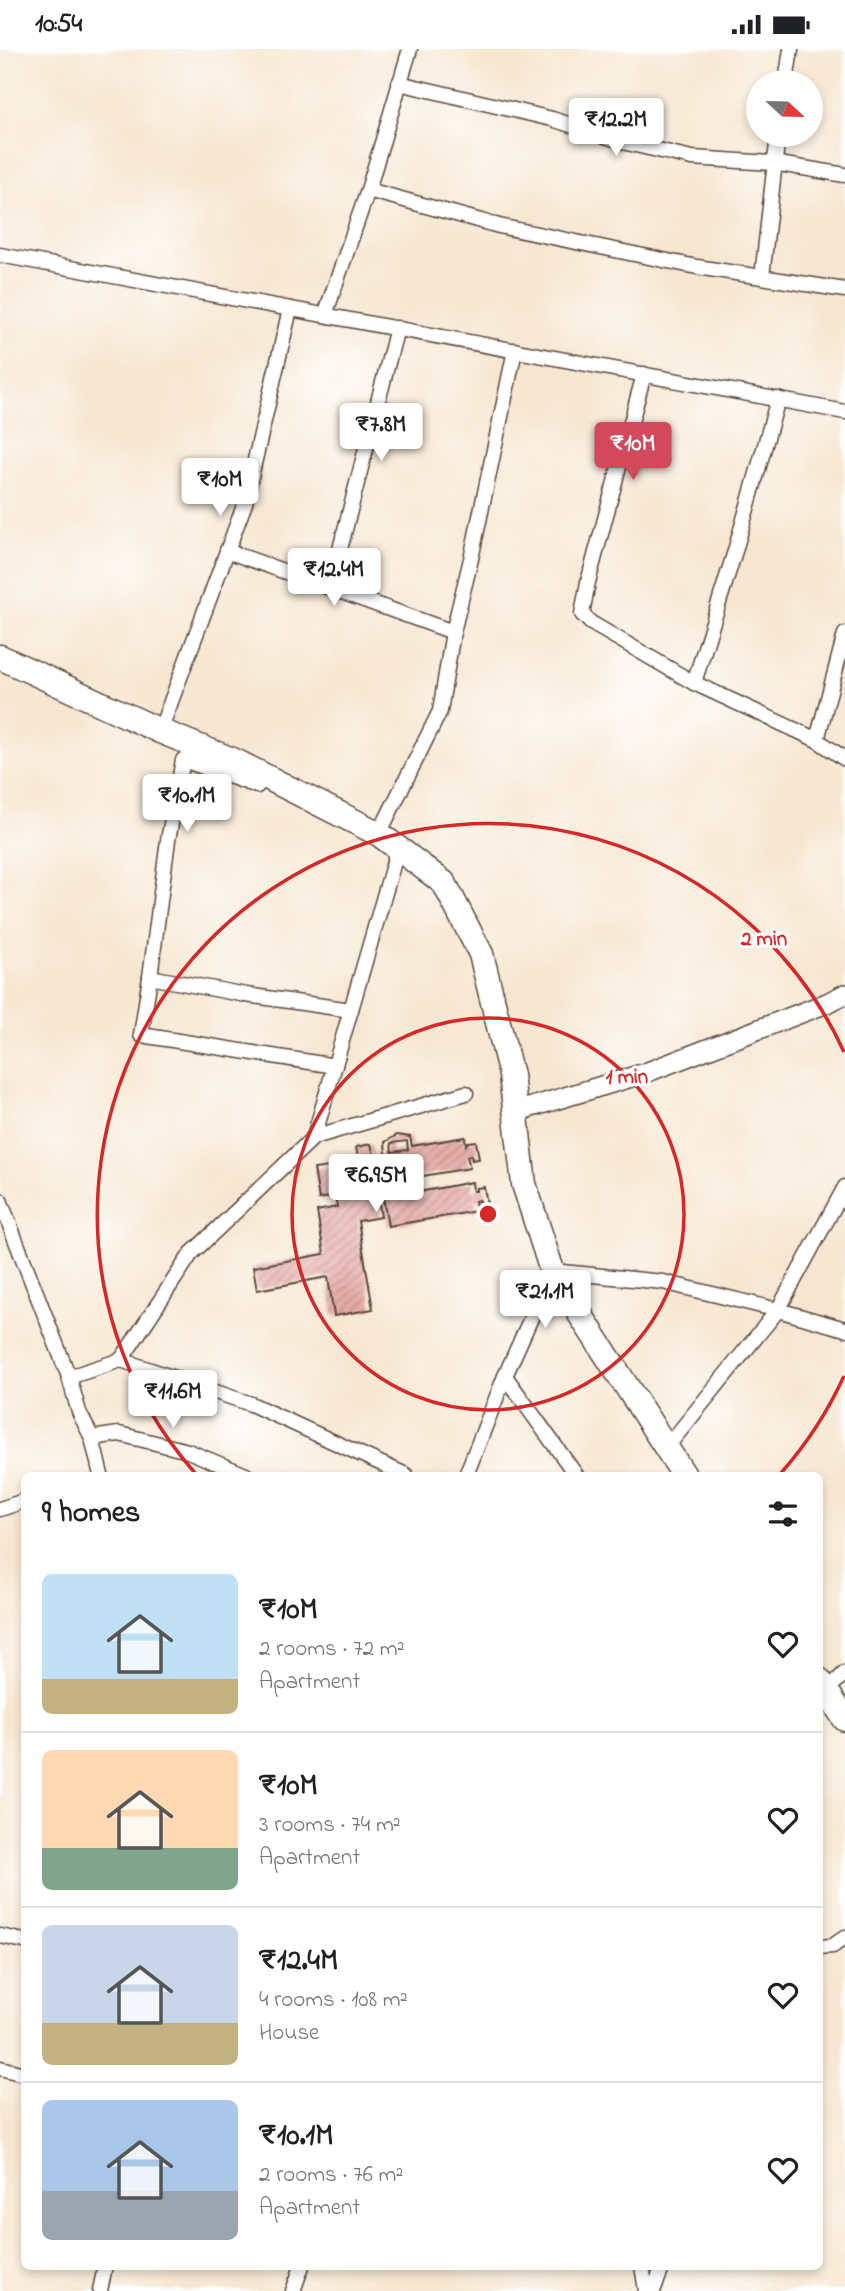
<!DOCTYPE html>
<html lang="en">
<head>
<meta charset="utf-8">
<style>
	body { margin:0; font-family:"Indie Flower",sans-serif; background:#f6f6f6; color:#202124; height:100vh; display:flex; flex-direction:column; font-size:26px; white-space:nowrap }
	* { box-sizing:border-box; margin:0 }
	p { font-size:23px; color:#757577 }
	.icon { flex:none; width:38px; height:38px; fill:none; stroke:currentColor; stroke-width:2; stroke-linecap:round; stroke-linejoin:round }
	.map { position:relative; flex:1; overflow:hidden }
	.side { position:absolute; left:21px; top:1423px; width:802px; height:798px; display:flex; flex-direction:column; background:#fff; border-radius:10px; box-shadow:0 4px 10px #0003 }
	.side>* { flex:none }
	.needle { width:46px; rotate:112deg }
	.fabs { position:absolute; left:746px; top:21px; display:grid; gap:14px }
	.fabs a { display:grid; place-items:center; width:77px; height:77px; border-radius:50%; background:#fff; box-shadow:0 4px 10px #0003; font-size:35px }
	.price { position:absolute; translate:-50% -60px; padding:0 16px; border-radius:7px; background:#fff; color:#222; font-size:23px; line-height:46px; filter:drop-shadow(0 2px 4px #0008) }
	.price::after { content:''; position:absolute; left:50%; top:42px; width:21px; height:16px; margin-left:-10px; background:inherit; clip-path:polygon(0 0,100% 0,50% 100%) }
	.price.on { background:#d1495b; color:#fff }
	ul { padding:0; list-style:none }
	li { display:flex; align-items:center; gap:21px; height:175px; padding:0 21px }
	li+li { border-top:2px solid #e0e0e0 }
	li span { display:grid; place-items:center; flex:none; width:196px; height:140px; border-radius:10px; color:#555 }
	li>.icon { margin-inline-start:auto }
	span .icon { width:84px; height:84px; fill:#fffc; stroke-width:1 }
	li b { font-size:30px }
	h2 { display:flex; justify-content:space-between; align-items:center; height:84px; padding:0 21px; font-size:30px }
	.status { display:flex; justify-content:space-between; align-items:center; height:49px; padding:0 35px; background:#fff; direction:ltr }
	.status svg { height:19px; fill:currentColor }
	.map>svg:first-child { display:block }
	.building { fill:url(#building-hatch); fill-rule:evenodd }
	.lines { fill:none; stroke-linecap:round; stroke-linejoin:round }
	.street-casing { stroke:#574639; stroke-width:17 }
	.secondary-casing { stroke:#574639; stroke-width:22 }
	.highway-casing { stroke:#574639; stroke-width:27 }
	.street { stroke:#fff; stroke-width:14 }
	.secondary { stroke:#fff; stroke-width:19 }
	.highway { stroke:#fff; stroke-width:24 }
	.ring { fill:none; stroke:#d62828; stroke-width:3.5 }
	.centre { fill:#d62828; stroke:#fff; stroke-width:3.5 }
	.ring-label { font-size:21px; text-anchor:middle; font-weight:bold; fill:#d62828; stroke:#fff; stroke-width:6; stroke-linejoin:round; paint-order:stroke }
</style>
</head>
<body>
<div class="status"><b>10:54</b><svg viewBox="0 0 49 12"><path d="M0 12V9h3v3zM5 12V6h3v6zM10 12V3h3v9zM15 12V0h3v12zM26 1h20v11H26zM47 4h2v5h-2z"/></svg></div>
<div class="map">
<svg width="845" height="2242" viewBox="0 0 845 2242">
	<defs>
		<pattern id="building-hatch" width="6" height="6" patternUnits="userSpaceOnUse" patternTransform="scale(1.75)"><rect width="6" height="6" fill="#e6aba7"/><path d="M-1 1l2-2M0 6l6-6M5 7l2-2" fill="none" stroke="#bc8b87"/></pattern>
	</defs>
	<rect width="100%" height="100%" fill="#fff"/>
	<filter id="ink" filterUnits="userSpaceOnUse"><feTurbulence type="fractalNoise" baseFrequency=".0143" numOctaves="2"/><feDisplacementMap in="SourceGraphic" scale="14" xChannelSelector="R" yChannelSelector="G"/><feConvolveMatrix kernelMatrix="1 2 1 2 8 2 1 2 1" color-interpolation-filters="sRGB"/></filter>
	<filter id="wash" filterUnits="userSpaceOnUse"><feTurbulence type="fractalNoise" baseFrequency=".00686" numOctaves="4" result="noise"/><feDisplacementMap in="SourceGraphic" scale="28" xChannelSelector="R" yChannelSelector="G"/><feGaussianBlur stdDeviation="1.57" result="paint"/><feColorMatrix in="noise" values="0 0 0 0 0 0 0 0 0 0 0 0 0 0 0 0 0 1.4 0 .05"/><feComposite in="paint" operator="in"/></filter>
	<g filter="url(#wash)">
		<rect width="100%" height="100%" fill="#f7e7d2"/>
		<g id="blocks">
			<path class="building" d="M397,1086L410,1088L412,1097L465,1088L466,1096L468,1093L476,1092L479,1110L472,1111L471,1106L467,1107L470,1119L417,1128L419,1143L472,1133L473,1142H476V1139L484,1138L487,1155L480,1156L479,1151L475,1152L477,1162L388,1177L383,1149H378L381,1168L358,1172L373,1260L334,1267L328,1228L257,1241L253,1218L324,1205L317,1162L337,1158L335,1147L319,1150L314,1120L329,1118L330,1123L339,1121L341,1129L365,1125L368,1143L376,1142L371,1112L359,1114L356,1098L371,1095L374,1107L386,1106L385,1093ZM407,1092L408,1101L392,1103L391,1094Z"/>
		</g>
	</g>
	<g filter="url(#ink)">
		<use href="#blocks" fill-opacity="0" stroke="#574639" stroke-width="2"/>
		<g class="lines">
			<g class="street-casing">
				<g id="street">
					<path d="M786,33L791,0"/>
					<path d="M399,34L552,70L627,94L692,109L773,114L845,126"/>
					<path d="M368,141L410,0"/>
					<path d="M0,206L845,363"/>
					<path d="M762,228L778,86"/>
					<path d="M325,266L368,141L499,177L697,218L845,241"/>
					<path d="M644,325L588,533L582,565L591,574L694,634L817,691L845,710"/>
					<path d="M227,502L453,583"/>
					<path d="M330,539L397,279"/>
					<path d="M694,634L735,502L778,350"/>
					<path d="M160,682L245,454L290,260"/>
					<path d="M817,691L845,585"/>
					<path d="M379,785L440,662L453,583L471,510L515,301"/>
					<path d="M150,928L168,791L183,711L257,737L264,727"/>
					<path d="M335,1017L141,986L150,928L246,946L351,961"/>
					<path d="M314,1088L398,799"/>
					<path d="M0,1151L69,1328L79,1363L92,1389L101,1426"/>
					<path d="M121,1311L251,1355L406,1426"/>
					<path d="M505,1327L552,1222L663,1233L778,1261L845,1280"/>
					<path d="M69,1328L121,1311L191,1205L314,1088L466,1044"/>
					<path d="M92,1389L119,1385L188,1402L246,1426"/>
					<path d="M666,1399L778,1261L845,1138"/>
					<path d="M466,1426L505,1327L576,1426"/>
					<path d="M0,1460L24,1452"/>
					<path d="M823,1645L845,1624"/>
					<path d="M0,1887L24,1892"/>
					<path d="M819,1898L833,1897L845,1888"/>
					<path d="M0,2019L24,2025"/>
					<path d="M642,2217L646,2242"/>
					<path d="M100,2242L105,2217"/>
					<path d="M293,2242L302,2217"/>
					<path d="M653,2242L663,2217"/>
				</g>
			</g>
			<g class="secondary-casing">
				<path id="secondary" d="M515,1063L645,1024L827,954L845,945"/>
			</g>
			<g class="highway-casing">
				<g id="highway">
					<path d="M0,608L160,682L237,713L379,785L444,834L481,905L511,1026L524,1135L552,1222L684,1426"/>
					<path d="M819,1631L845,1670"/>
				</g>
			</g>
			<use href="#street" class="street"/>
			<use href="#secondary" class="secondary"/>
			<use href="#highway" class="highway"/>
		</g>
	</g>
	<g class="ring">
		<circle cx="488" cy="1165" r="196"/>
		<path d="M844 1327A391 391 0 0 1 781 1424M195 1424A391 391 0 1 1 844 1003"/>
	</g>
	<circle cx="488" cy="1165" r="10" class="centre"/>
	<g class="ring-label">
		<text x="764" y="896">2 min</text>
		<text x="627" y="1034">1 min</text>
	</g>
</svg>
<div class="fabs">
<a><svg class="needle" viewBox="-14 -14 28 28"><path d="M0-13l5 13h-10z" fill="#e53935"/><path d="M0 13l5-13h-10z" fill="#757577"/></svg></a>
</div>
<b class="price" style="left:616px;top:109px">₹12.2M</b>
<b class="price" style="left:381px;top:414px">₹7.8M</b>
<b class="price on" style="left:633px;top:433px">₹10M</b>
<b class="price" style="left:220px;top:469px">₹10M</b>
<b class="price" style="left:334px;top:559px">₹12.4M</b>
<b class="price" style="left:187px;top:785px">₹10.1M</b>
<b class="price" style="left:376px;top:1165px">₹6.95M</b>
<b class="price" style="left:545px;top:1281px">₹21.1M</b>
<b class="price" style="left:173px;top:1381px">₹11.6M</b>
<section class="side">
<h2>9 homes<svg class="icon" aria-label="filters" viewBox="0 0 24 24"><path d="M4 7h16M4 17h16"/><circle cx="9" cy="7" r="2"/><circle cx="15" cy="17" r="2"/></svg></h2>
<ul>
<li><span style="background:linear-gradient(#bfe0f5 75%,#c2b280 0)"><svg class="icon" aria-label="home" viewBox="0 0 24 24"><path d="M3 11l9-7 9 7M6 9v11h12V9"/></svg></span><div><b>₹10M</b><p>2 rooms · 72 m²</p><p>Apartment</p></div><svg class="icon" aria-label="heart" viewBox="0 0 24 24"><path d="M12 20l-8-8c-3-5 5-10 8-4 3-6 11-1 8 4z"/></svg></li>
<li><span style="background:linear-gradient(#ffd9b3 70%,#7fa58c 0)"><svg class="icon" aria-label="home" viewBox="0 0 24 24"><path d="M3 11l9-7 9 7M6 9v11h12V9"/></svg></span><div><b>₹10M</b><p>3 rooms · 74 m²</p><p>Apartment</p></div><svg class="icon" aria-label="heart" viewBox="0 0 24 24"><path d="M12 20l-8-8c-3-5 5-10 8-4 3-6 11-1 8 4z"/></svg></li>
<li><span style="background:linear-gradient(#c9d6e8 70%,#c2b280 0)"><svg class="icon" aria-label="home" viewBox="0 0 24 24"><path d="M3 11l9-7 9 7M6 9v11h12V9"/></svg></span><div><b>₹12.4M</b><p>4 rooms · 108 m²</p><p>House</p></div><svg class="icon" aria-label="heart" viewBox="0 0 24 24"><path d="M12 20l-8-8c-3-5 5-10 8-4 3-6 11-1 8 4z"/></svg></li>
<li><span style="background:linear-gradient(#a9c7e8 65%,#9aa5b1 0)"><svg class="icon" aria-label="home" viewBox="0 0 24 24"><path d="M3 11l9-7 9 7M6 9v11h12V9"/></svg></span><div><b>₹10.1M</b><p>2 rooms · 76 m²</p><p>Apartment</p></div><svg class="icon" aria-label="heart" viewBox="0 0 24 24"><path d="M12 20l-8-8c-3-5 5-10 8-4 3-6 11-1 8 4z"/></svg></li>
</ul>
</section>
</div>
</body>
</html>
